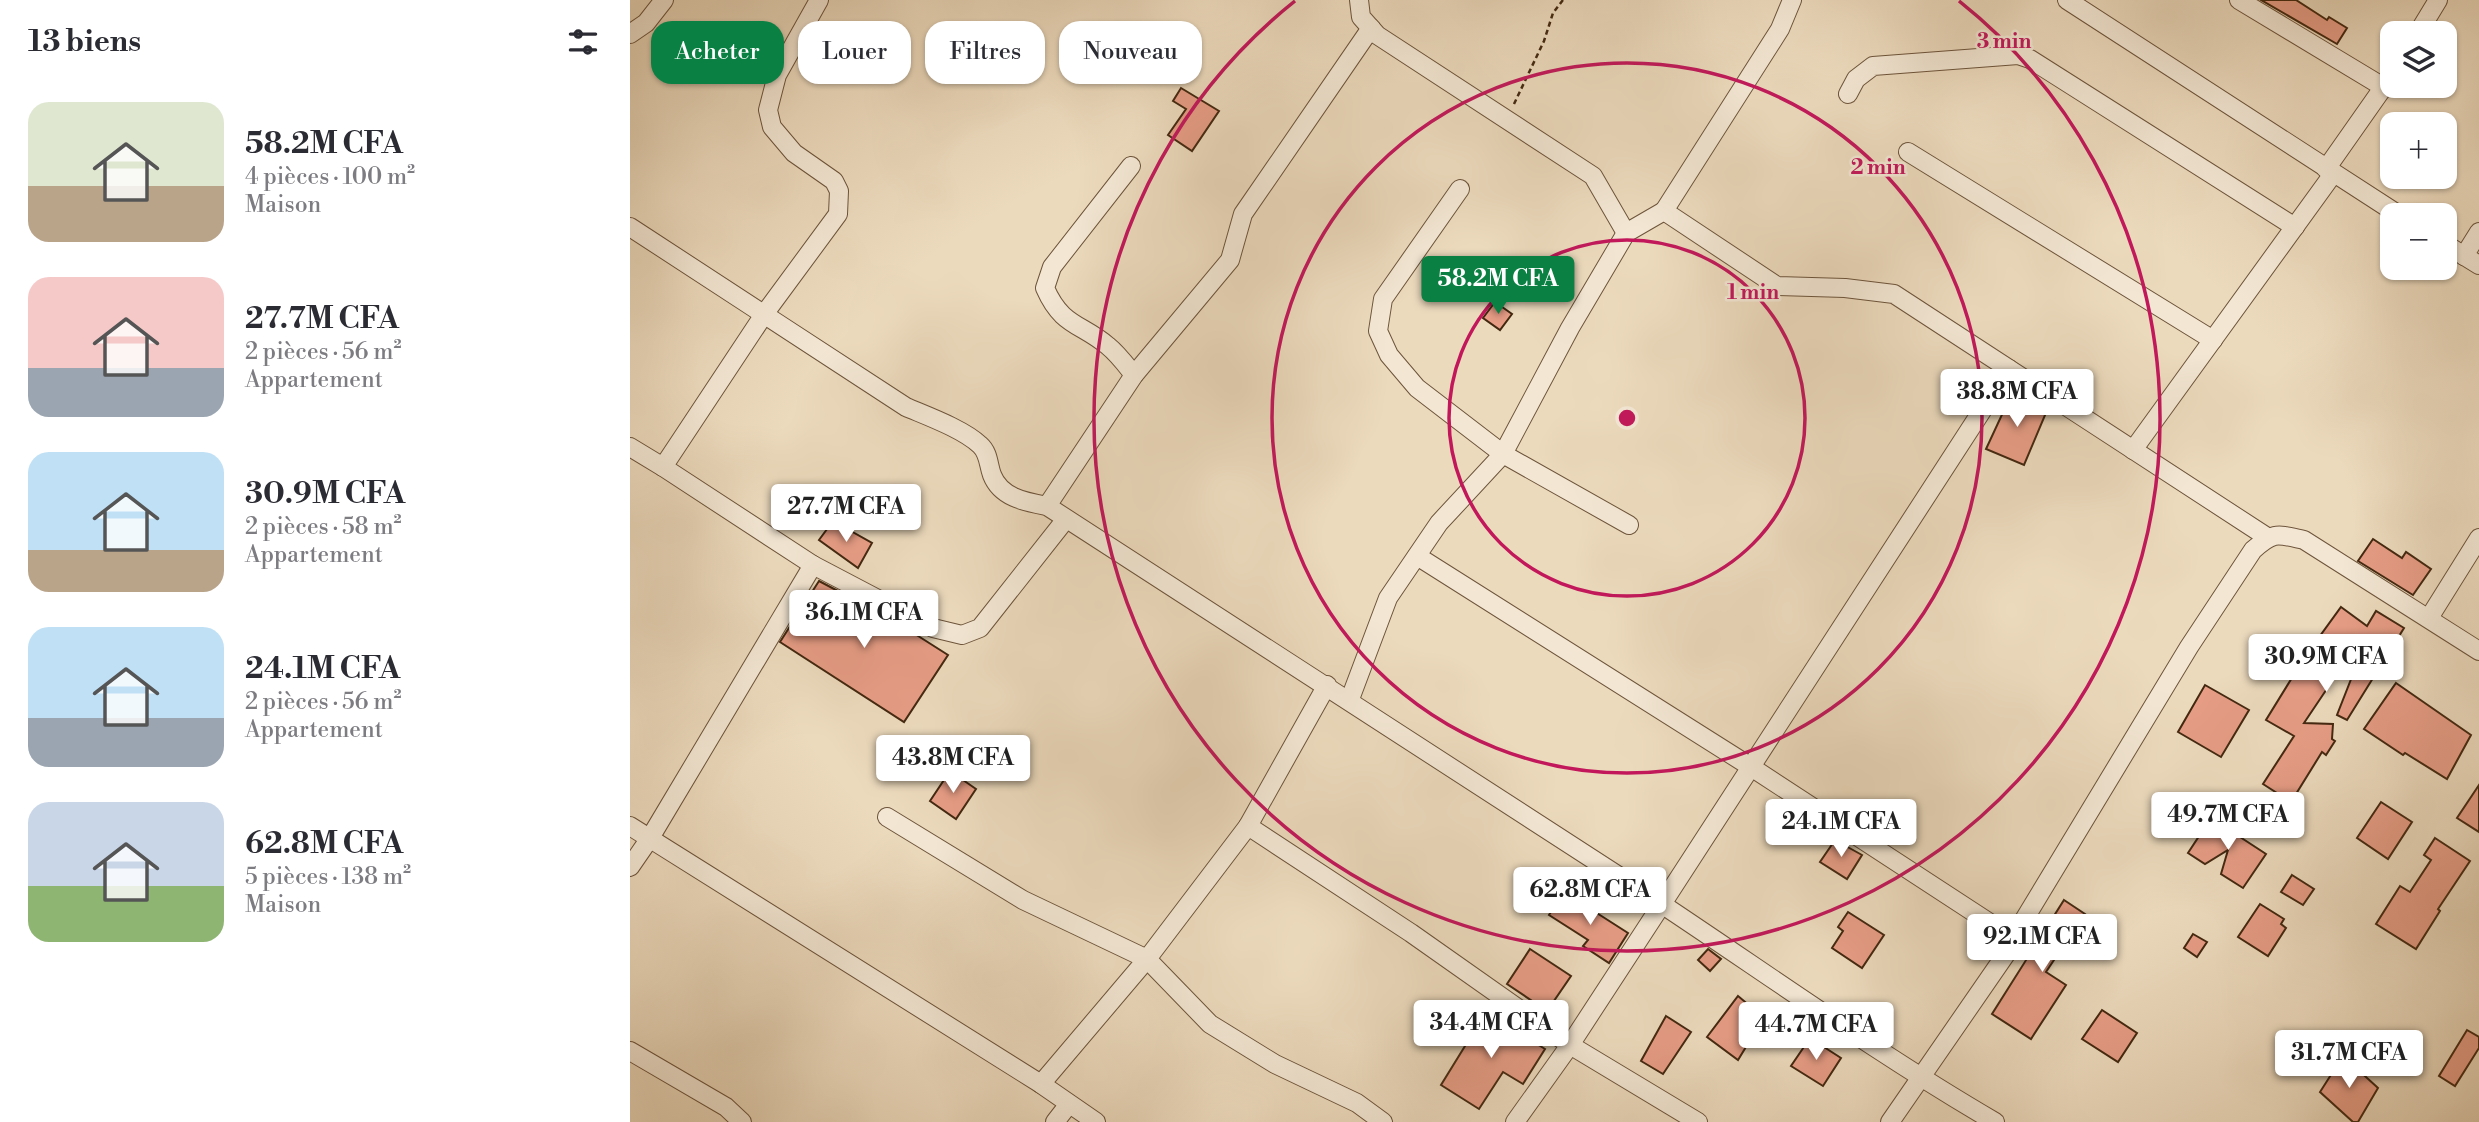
<!DOCTYPE html>
<html lang="fr">
<head>
<meta charset="utf-8">
<style>
	body { margin:0; font-family:"Libre Bodoni",serif; background:#f2f2f3; color:#2b2b33; height:100vh; display:flex; flex-direction:column; font-size:26px; white-space:nowrap }
	* { box-sizing:border-box; margin:0 }
	p { font-size:23px; color:#7c7c81 }
	.icon { flex:none; width:38px; height:38px; fill:none; stroke:currentColor; stroke-width:2; stroke-linecap:round; stroke-linejoin:round }
	.map { position:relative; flex:1; overflow:hidden }
	.drawer { display:flex; flex-direction:column; background:#fff; width:630px }
	.drawer>* { flex:none }
	.hud { position:absolute; left:21px; top:21px; width:665px; height:63px; display:flex; gap:14px }
	.controls { position:absolute; left:1750px; top:21px; display:grid; gap:14px }
	.controls a { display:grid; place-items:center; width:77px; height:77px; border-radius:14px; background:#fff; box-shadow:0 2px 5px #0004; font-size:35px }
	.price { position:absolute; translate:-50% -60px; padding:0 16px; border-radius:7px; background:#fff; color:#222; font-size:23px; line-height:46px; filter:drop-shadow(0 2px 4px #0008) }
	.price::after { content:''; position:absolute; left:50%; top:42px; width:21px; height:16px; margin-left:-10px; background:inherit; clip-path:polygon(0 0,100% 0,50% 100%) }
	.price.active { background:#0b8043; color:#fff }
	ul { padding:0; list-style:none }
	li { display:flex; align-items:center; gap:21px; height:175px; padding:0 28px }
	li span { display:grid; place-items:center; flex:none; width:196px; height:140px; border-radius:21px; color:#555 }
	li>.icon { margin-inline-start:auto }
	span .icon { width:84px; height:84px; fill:#fffc; stroke-width:1 }
	li b { font-size:30px }
	h2 { display:flex; justify-content:space-between; align-items:center; height:84px; padding:0 28px; font-size:30px }
	.tag { padding:0 24px; border-radius:21px; background:#fff; box-shadow:0 2px 5px #0004; font-size:24px; line-height:63px }
	.tag.active { background:#0b8043; color:#fff }
	main { display:flex; flex:1; min-height:0 }
	.map>svg:first-child { display:block }
	.building { fill:#e79d86; stroke:#432810; stroke-width:2 }
	.lines { fill:none; stroke-linecap:round; stroke-linejoin:round }
	.minor-casing { stroke:#6d543b; stroke-width:20 }
	.path { stroke:#432810; stroke-width:2.5; stroke-dasharray:5 3.5; stroke-linecap:butt }
	.minor { stroke:#f3e7d4; stroke-width:18 }
	.ring { fill:none; stroke:#c2185b; stroke-width:3.5 }
	.centre { fill:#c2185b; stroke:#f3e7d4; stroke-width:3.5 }
	.ring-label { font-size:21px; text-anchor:middle; font-weight:bold; fill:#c2185b; stroke:#f3e7d4; stroke-width:5; stroke-linejoin:round; paint-order:stroke }
</style>
</head>
<body>
<main>
<section class="drawer">
<h2>13 biens<svg class="icon" aria-label="filters" viewBox="0 0 24 24"><path d="M4 7h16M4 17h16"/><circle cx="9" cy="7" r="2"/><circle cx="15" cy="17" r="2"/></svg></h2>
<ul>
<li><span style="background:linear-gradient(#dfe7d0 60%,#b9a48a 0)"><svg class="icon" aria-label="home" viewBox="0 0 24 24"><path d="M3 11l9-7 9 7M6 9v11h12V9"/></svg></span><div><b>58.2M CFA</b><p>4 pièces · 100 m²</p><p>Maison</p></div></li>
<li><span style="background:linear-gradient(#f6c9c9 65%,#9aa5b1 0)"><svg class="icon" aria-label="home" viewBox="0 0 24 24"><path d="M3 11l9-7 9 7M6 9v11h12V9"/></svg></span><div><b>27.7M CFA</b><p>2 pièces · 56 m²</p><p>Appartement</p></div></li>
<li><span style="background:linear-gradient(#bfe0f5 70%,#b9a48a 0)"><svg class="icon" aria-label="home" viewBox="0 0 24 24"><path d="M3 11l9-7 9 7M6 9v11h12V9"/></svg></span><div><b>30.9M CFA</b><p>2 pièces · 58 m²</p><p>Appartement</p></div></li>
<li><span style="background:linear-gradient(#bfe0f5 65%,#9aa5b1 0)"><svg class="icon" aria-label="home" viewBox="0 0 24 24"><path d="M3 11l9-7 9 7M6 9v11h12V9"/></svg></span><div><b>24.1M CFA</b><p>2 pièces · 56 m²</p><p>Appartement</p></div></li>
<li><span style="background:linear-gradient(#c9d6e8 60%,#8fb573 0)"><svg class="icon" aria-label="home" viewBox="0 0 24 24"><path d="M3 11l9-7 9 7M6 9v11h12V9"/></svg></span><div><b>62.8M CFA</b><p>5 pièces · 138 m²</p><p>Maison</p></div></li>
</ul>
</section>
<div class="map">
<svg width="1849" height="1122" viewBox="0 0 1849 1122">
	<rect width="100%" height="100%" fill="#ecdabd"/>
	<filter id="stains"><feTurbulence type="fractalNoise" baseFrequency=".00286" numOctaves="4"/><feColorMatrix values="0 0 0 0 .2 0 0 0 0 .09 0 0 0 0 .02 0 0 0 .5 -.17"/></filter>
	<radialGradient id="worn" r=".72"><stop offset=".6" stop-color="#630" stop-opacity="0"/><stop offset="1" stop-color="#630" stop-opacity=".3"/></radialGradient>
	<g class="building">
		<path d="M1631,0H1666L1697,20L1699,17L1717,28L1707,44Z"/>
		<path d="M551,88L589,111L562,151L538,135L556,109L543,101Z"/>
		<path d="M865,302L882,314L870,330L853,318Z"/>
		<path d="M1382,393L1418,408L1394,465L1356,449Z"/>
		<path d="M203,521L242,543L228,568L189,540Z"/>
		<path d="M1743,539L1772,558L1776,552L1801,569L1783,595L1728,561Z"/>
		<path d="M189,581L263,620L318,655L274,722L150,642Z"/>
		<path d="M1711,607L1737,626L1746,611L1774,628L1717,720L1707,715L1736,641L1731,638L1674,723L1703,724L1702,739L1705,741L1696,755L1692,752L1661,802L1633,784L1664,736L1636,720L1668,668L1672,671L1692,637L1690,636Z"/>
		<path d="M1766,683L1841,735L1817,779L1775,753L1773,755L1734,729Z"/>
		<path d="M1575,685L1619,710L1591,757L1548,732Z"/>
		<path d="M320,771L346,789L326,819L300,801Z"/>
		<path d="M1849,785V832L1827,818Z"/>
		<path d="M1751,802L1782,822L1758,859L1727,838Z"/>
		<path d="M1581,818L1636,854L1613,888L1591,874L1598,850L1575,864L1558,853Z"/>
		<path d="M1805,838L1840,861L1808,909L1810,911L1786,949L1746,924L1770,886L1780,892L1801,860L1794,855Z"/>
		<path d="M1205,840L1232,855L1217,879L1190,862Z"/>
		<path d="M1662,875L1684,889L1673,905L1651,892Z"/>
		<path d="M934,892L998,933L979,963L953,946L958,940L919,915Z"/>
		<path d="M1434,900L1455,914L1446,928L1460,936L1446,957L1432,948L1416,972L1436,985L1401,1039L1362,1014Z"/>
		<path d="M1630,904L1654,919L1651,924L1656,928L1638,956L1608,937Z"/>
		<path d="M1218,912L1254,935L1232,968L1202,948L1213,931L1208,927Z"/>
		<path d="M1563,934L1577,942L1567,957L1554,948Z"/>
		<path d="M900,949L941,976L917,1011L877,984Z"/>
		<path d="M1078,949L1091,959L1080,971L1068,960Z"/>
		<path d="M1108,996L1120,1006L1114,1026L1122,1037L1108,1060L1077,1037Z"/>
		<path d="M1472,1010L1507,1033L1488,1062L1452,1039Z"/>
		<path d="M856,1012L915,1049L893,1084L873,1072L849,1109L811,1085Z"/>
		<path d="M1036,1016L1061,1032L1033,1074L1011,1061Z"/>
		<path d="M1837,1030L1849,1037V1048L1825,1086L1809,1076Z"/>
		<path d="M1180,1038L1211,1058L1193,1086L1161,1066Z"/>
		<path d="M1713,1056L1748,1088L1728,1122H1723L1690,1092Z"/>
	</g>
	<g class="lines">
		<g class="minor-casing">
			<g id="minor">
				<path d="M729,0L731,17L747,35L963,176L996,233"/>
				<path d="M1437,0L1769,215"/>
				<path d="M1609,0L1755,88"/>
				<path d="M1788,33L1808,0"/>
				<path d="M0,34L16,23L34,0"/>
				<path d="M1218,94L1226,79L1243,66L1388,55L1400,59L1665,227"/>
				<path d="M1278,152L1583,340"/>
				<path d="M501,166L422,267L415,288C432,327 451,323 478,346C488,354 496,365 504,375"/>
				<path d="M1696,169L1762,75"/>
				<path d="M830,189L753,299L748,331L759,355L787,388L873,454L999,525"/>
				<path d="M1034,211L1150,29L1162,0"/>
				<path d="M0,227L276,407C297,416 333,429 350,445C359,453 358,464 362,475C371,498 396,502 417,506C618,634 818,764 1018,895C1133,971 1245,1052 1365,1122"/>
				<path d="M1815,244L1849,265"/>
				<path d="M1834,256L1849,232"/>
				<path d="M0,447L33,467L135,313L208,214L209,191L204,181L164,153L142,127L138,110L147,75L189,0"/>
				<path d="M1503,450L1703,174"/>
				<path d="M33,467L183,565L303,628L332,635L350,628L436,519"/>
				<path d="M417,506L504,375L600,260L613,214L741,28"/>
				<path d="M787,556L1121,767L1383,938"/>
				<path d="M1799,618L1849,538"/>
				<path d="M720,699L758,598L809,523L873,454L940,328L996,233L1034,211L1147,286L1215,288L1264,294L1637,537"/>
				<path d="M257,817L393,900L517,959L580,1024L645,1064L727,1103L753,1122"/>
				<path d="M0,826L411,1084L466,1122"/>
				<path d="M618,826L697,685"/>
				<path d="M0,867L20,838L183,565"/>
				<path d="M0,1051L96,1107L112,1122"/>
				<path d="M411,1084L517,959L618,826L781,933L940,1045L1068,1122"/>
				<path d="M425,1122L439,1104"/>
				<path d="M885,1122L940,1045L1032,904L1379,369"/>
				<path d="M1260,1122L1376,954L1383,938L1559,647L1623,550C1644,531 1647,534 1674,540L1849,651"/>
			</g>
		</g>
		<path class="path" d="M884,104L914,41L923,13L933,0"/>
		<use href="#minor" class="minor"/>
	</g>
	<g class="ring">
		<circle cx="997" cy="418" r="178"/>
		<circle cx="997" cy="418" r="355"/>
		<path d="M1329 1A533 533 0 1 1 665 1"/>
	</g>
	<circle cx="997" cy="418" r="10" class="centre"/>
	<g class="ring-label">
		<text x="1374" y="48">3 min</text>
		<text x="1248" y="174">2 min</text>
		<text x="1123" y="299">1 min</text>
	</g>
	<rect width="100%" height="100%" filter="url(#stains)"/>
	<rect width="100%" height="100%" fill="url(#worn)"/>
</svg>
<div class="controls">
<a><svg class="icon" aria-label="layers" viewBox="0 0 24 24"><path d="M12 4l9 5-9 5-9-5zM3 14l9 5 9-5"/></svg></a>
<a>+</a>
<a>−</a>
</div>
<b class="price active" style="left:868px;top:316px">58.2M CFA</b>
<b class="price" style="left:1387px;top:429px">38.8M CFA</b>
<b class="price" style="left:216px;top:544px">27.7M CFA</b>
<b class="price" style="left:234px;top:650px">36.1M CFA</b>
<b class="price" style="left:1696px;top:694px">30.9M CFA</b>
<b class="price" style="left:323px;top:795px">43.8M CFA</b>
<b class="price" style="left:1598px;top:852px">49.7M CFA</b>
<b class="price" style="left:1211px;top:859px">24.1M CFA</b>
<b class="price" style="left:960px;top:927px">62.8M CFA</b>
<b class="price" style="left:1412px;top:974px">92.1M CFA</b>
<b class="price" style="left:861px;top:1060px">34.4M CFA</b>
<b class="price" style="left:1186px;top:1062px">44.7M CFA</b>
<b class="price" style="left:1719px;top:1090px">31.7M CFA</b>
<div class="hud">
<a class="tag active">Acheter</a>
<a class="tag">Louer</a>
<a class="tag">Filtres</a>
<a class="tag">Nouveau</a>
</div>
</div>
</main>
</body>
</html>
